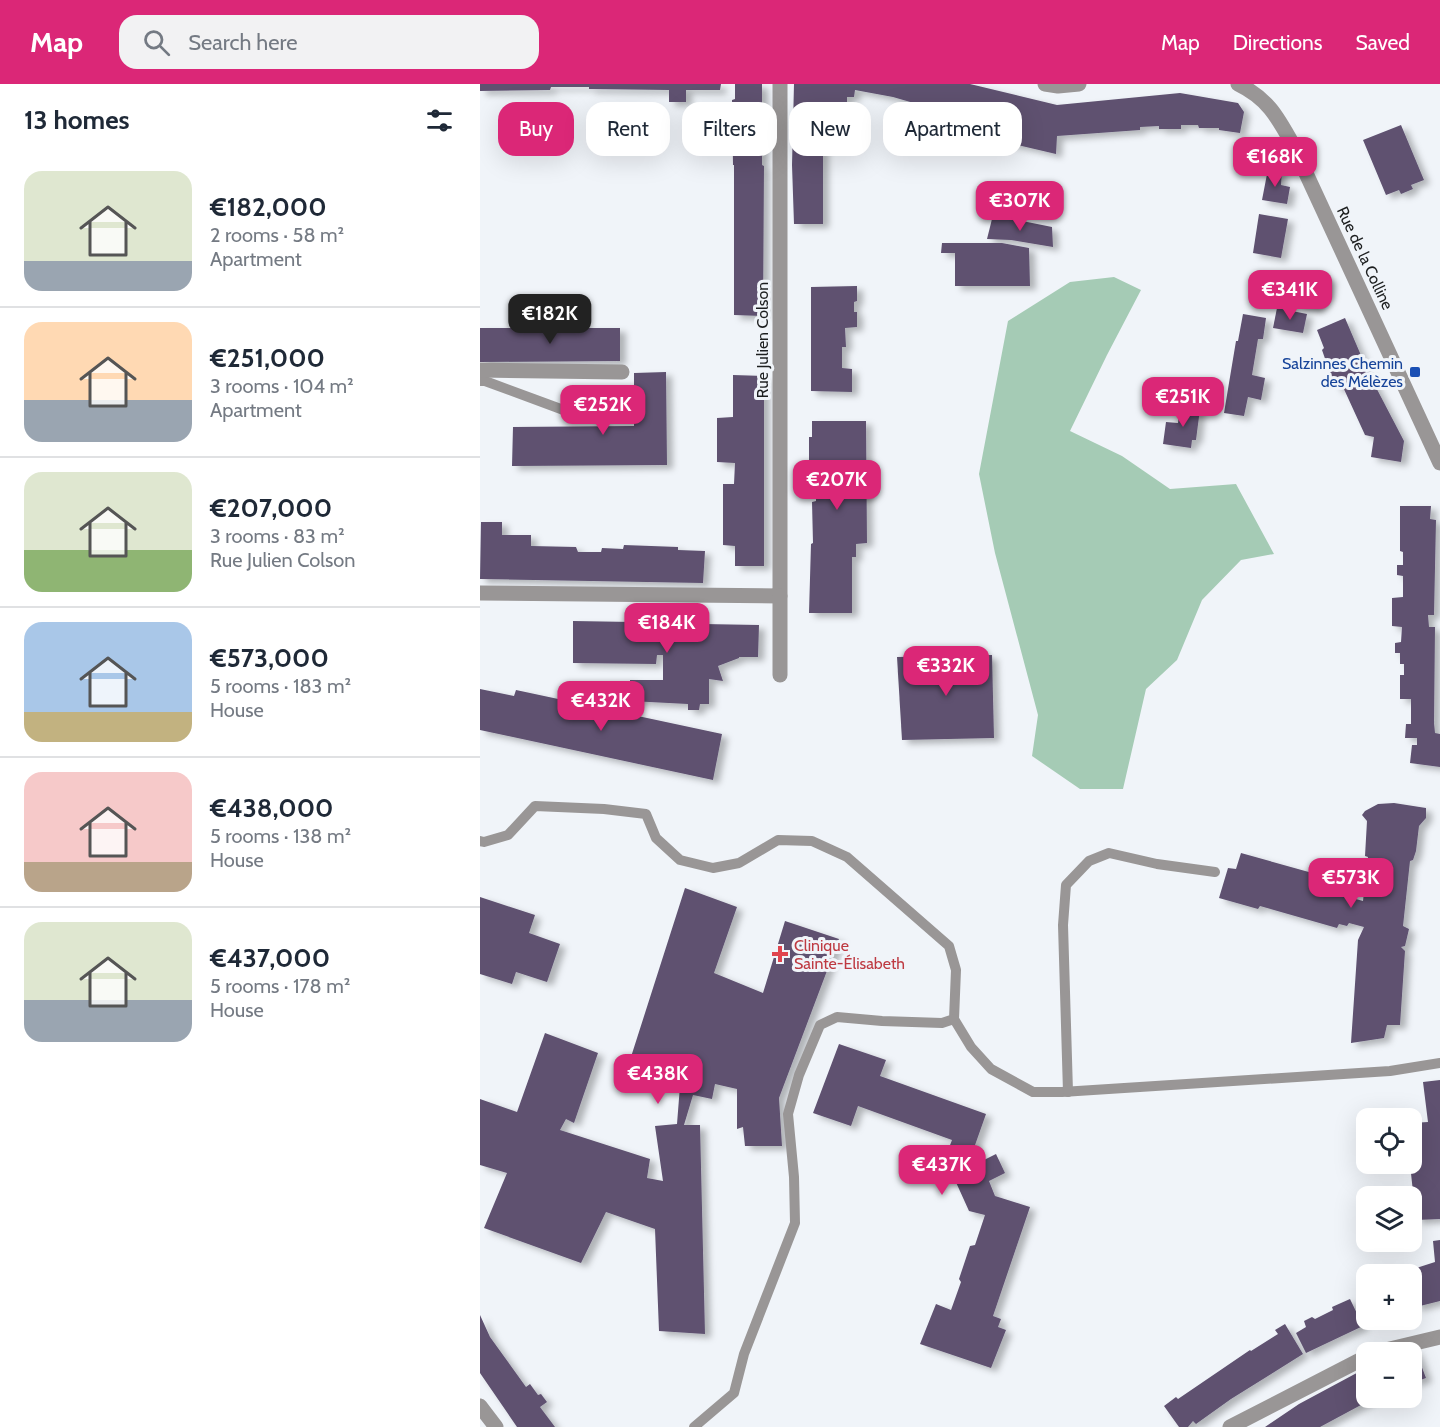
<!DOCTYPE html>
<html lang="en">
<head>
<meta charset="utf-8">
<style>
	body { margin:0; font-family:Cabin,sans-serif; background:#f2f2f3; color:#1f2937; height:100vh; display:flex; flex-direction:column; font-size:22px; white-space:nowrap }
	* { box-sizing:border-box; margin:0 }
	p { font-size:20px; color:#747a83 }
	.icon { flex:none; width:33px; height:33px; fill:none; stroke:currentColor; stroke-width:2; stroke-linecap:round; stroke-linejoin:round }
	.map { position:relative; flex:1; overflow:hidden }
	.panel { display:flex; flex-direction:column; background:#fff; width:480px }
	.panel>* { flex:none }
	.hud { position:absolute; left:18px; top:18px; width:570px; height:54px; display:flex; gap:12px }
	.controls { position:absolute; left:876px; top:1024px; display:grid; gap:12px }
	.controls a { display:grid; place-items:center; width:66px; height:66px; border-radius:12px; background:#fff; box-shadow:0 6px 24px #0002; font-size:30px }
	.price { position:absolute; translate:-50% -51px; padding:0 14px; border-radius:12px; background:#db2777; color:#fff; font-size:20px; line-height:39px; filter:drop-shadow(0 2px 3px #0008) }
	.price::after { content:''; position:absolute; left:50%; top:36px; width:18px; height:14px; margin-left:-9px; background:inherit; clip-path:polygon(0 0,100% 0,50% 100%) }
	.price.on { background:#222; color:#fff }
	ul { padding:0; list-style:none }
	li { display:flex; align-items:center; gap:18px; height:150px; padding:0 24px }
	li+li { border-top:2px solid #e0e1e3 }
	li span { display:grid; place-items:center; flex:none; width:168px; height:120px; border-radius:18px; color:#555 }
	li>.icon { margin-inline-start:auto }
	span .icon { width:72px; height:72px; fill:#fffc; stroke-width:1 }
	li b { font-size:26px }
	h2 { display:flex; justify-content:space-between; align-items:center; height:72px; padding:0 24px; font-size:26px }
	.chip { padding:0 21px; border-radius:18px; background:#fff; box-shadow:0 6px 24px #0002; font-size:21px; line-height:54px }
	.chip.on { background:#db2777; color:#fff }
	header { display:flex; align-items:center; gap:36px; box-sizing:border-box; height:84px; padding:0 30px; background:#db2777; color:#fff }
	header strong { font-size:28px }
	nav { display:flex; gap:33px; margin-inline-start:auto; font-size:21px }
	.search { width:420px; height:54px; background:#f2f2f3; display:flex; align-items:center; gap:15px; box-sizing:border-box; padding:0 21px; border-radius:18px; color:#747a83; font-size:22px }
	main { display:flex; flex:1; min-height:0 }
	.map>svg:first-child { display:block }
	.forest { fill:#a5cbb5 }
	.building { fill:#5e5170; filter:url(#shadow) }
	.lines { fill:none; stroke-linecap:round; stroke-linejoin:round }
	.service { stroke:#999696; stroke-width:10 }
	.minor { stroke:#999696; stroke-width:15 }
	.transit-dot { fill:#1a4fb4; stroke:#f0f4f9; stroke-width:2 }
	.health-dot { fill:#e0444e; stroke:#f0f4f9; stroke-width:2 }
	.labels { text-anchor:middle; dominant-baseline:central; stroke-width:6; stroke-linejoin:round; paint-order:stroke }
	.street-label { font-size:16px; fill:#1c1e1f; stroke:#f0f4f9 }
	.transit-label { font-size:16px; fill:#164399; stroke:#f0f4f9; text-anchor:end }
	.health-label { font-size:16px; fill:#be3a42; stroke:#f0f4f9; text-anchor:start }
</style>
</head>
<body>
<header>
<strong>Map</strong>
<div class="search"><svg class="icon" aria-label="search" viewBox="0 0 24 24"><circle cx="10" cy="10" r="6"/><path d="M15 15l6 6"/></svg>Search here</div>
<nav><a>Map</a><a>Directions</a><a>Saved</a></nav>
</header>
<main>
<section class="panel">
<h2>13 homes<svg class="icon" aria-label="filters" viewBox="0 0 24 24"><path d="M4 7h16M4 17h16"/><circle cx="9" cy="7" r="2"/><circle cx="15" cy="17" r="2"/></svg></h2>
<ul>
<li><span style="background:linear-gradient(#dfe7d0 75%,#9aa5b1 0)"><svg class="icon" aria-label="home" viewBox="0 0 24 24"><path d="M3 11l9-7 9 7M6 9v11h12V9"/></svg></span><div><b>€182,000</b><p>2 rooms · 58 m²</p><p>Apartment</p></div></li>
<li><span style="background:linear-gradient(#ffd9b3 65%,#9aa5b1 0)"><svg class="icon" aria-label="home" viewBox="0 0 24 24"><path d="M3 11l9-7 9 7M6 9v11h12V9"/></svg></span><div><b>€251,000</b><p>3 rooms · 104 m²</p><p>Apartment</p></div></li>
<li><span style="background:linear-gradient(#dfe7d0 65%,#8fb573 0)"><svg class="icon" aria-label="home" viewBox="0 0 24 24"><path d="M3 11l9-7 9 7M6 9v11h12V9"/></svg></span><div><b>€207,000</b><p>3 rooms · 83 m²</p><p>Rue Julien Colson</p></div></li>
<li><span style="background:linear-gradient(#a9c7e8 75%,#c2b280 0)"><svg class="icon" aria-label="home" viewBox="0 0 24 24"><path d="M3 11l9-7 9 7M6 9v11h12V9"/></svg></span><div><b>€573,000</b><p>5 rooms · 183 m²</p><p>House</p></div></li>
<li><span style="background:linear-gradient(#f6c9c9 75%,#b9a48a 0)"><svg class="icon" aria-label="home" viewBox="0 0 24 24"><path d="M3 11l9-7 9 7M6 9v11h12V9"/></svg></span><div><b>€438,000</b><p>5 rooms · 138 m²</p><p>House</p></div></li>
<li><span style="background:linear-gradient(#dfe7d0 65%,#9aa5b1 0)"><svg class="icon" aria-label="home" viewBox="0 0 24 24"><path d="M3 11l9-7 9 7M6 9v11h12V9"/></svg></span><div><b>€437,000</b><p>5 rooms · 178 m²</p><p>House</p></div></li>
</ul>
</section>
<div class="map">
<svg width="960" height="1343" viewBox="0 0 960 1343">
	<defs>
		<filter id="shadow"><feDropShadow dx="6" dy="4" stdDeviation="3" flood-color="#0004"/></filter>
	</defs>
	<rect width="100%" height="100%" fill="#f0f4f9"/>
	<path class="forest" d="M634,193L661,206L627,271L590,347L642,372L690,405L756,400L794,470L761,476L722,516L697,576L666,605L643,705H600L552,672L558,631L515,469L499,390L528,237L590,198Z"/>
	<g class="building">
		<path d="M0,0H241L240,6H206V18H189V6L109,5V3H71L70,6L0,7Z"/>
		<path d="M255,0H282V81L284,82L283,232L254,231V81H253L252,16L255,15Z"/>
		<path d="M314,0H490L577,21L700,9L758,19L764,28L760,49L739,46V44H719L718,41H701V45H679V42L660,43V46L577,52L576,70L529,59L531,42L512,39L506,60L496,58L497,54L489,52L486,55L490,35L470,31V29L460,27L459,30L450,28L451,24L413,13L375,6L374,13H367V18H347L346,24H343V140H314L312,81Z"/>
		<path d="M921,41L944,96L931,101L933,105L921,110L919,106L906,111L883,56Z"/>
		<path d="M788,85L802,87L801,101L810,103L807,120L782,116Z"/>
		<path d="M779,130L808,135L801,174L773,169Z"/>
		<path d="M513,131L572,143L573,163L531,156L507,155Z"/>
		<path d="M462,159H522L549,164L550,202H475V169H461Z"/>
		<path d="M824,189L851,194L848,213L840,212L837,225L816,221L819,200L822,198Z"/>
		<path d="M377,202V217L374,218V228H377V243L365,244L366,263H362V284L372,285V308L331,307V203Z"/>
		<path d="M797,224L827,230L823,249L793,244Z"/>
		<path d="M763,230L786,234L783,255H778L772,291L785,294L781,316L768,313L764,332L744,329L756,257H758Z"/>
		<path d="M865,234L889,290L924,357L921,378L891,373L894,353L885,351L863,303L857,305L849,286L842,266L844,264L837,246Z"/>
		<path d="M0,244H140V277L0,278Z"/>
		<path d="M186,288L187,381L32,382L33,343L154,342V289Z"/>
		<path d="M253,291L284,292V482H255V462L243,461V400H254L255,379L237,378V334L253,333Z"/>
		<path d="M700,322L720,325L716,356H712L711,364L683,360L686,338L698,339Z"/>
		<path d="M332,337H386L387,459L376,460V473H372V529H329L331,460L333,459L332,418L336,417V406L332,405L333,389L329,388V353H332Z"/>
		<path d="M920,422H951L950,435L956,436L954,531H948L949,543H955L954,639L955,649L960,650V683L930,679L932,661H937V654H925L926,640H931V615H920V591H924V580H920V569H915V559L921,558L922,543L912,542V514L923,513V492L917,491V481H923V468L920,467Z"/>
		<path d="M1,438H22V451H51V462L96,463L98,468H121L122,464L143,465L144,461L198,463V466L225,467L223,499L0,495Z"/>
		<path d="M214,536L223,537V540L279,541L278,573H259V574L238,582L243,597L229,595V620H220L219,626H208V620L150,617V596H183V571H177L176,580L93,579V537L213,539Z"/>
		<path d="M512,571L514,654L422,656L417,573Z"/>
		<path d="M0,605L34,612L36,606L242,650L233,696L0,646Z"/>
		<path d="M914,719L946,724V734L939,742L936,767L933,776L930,777L923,842L929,845L925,862L921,863L925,867L920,941H907L904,954L871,959L878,856L884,843L869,839L867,842L859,840L857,844L780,822L778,825L739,814L748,784L756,785L761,769L861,797L858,810L883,817L888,773L885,772L887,737L882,731L885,727L898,720Z"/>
		<path d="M205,804L257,823L234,889L283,909L305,837L359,855L299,1014L302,1062H265L263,1043L257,1045V1005L235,1000L232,1015L213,1011L204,1041H220L225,1250L179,1247L175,1145L126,1128L101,1179L4,1144L27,1089L0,1081V1015L37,1028L65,949L118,969L94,1039L86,1035L80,1046L170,1075L167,1094L183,1097L175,1042L197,1040L201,989L150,976Z"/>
		<path d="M0,813L55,831L49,849L80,860L67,898L36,888L32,900L0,890Z"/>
		<path d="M359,960L406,976L400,992L506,1030L494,1064L500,1078L516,1070L525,1089L509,1097L515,1112L550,1123L513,1232L521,1235L518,1243L526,1246L511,1284L440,1260L456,1220L471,1226L481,1198L479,1195L490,1162L495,1161L505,1131L489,1127L465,1074L472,1056L378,1022L371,1042L333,1029Z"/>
		<path d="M960,996V1135L936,1136L930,1080H932V1039L948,1038L943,998Z"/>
		<path d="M960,1156V1217L936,1223L932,1211V1191H925L924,1188L955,1178L953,1157Z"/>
		<path d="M870,1215L883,1242L826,1269L816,1249L826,1243L824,1237L832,1233L835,1235L853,1226L852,1223Z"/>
		<path d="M0,1231L10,1253L46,1303L50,1300L58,1311L61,1310L67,1318L60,1323L75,1343H37L0,1289Z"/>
		<path d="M805,1240L823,1270L751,1315L716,1340L713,1337L708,1343H699L684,1322L696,1313L698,1315L770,1266L771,1267L798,1250L795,1246Z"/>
		<path d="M935,1265L946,1294L932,1299V1269H926Z"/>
		<path d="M886,1284V1314H894L840,1343H785L819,1320Z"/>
	</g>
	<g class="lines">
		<g class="service">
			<path d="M0,297H5L97,331"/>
			<path d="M0,757L4,758L28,751L55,722L124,725L166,730L176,754L200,776L233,784L259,779L298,756L332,757L367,773L469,862L476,886L474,935L462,939L402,937L357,933L340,941L319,991L308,1030L314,1093L315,1139L264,1270L254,1309L214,1343"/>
			<path d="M474,935L491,963L511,985L553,1008H582L910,987L960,979"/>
			<path d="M588,1008L583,841L586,801L609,777L629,769L677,780L735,788"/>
		</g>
		<g class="minor">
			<path d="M565,0L578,2L599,0"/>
			<path d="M758,0C787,14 797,32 812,59L960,379"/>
			<path d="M0,286L142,288"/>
			<path d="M0,509L300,512V0"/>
			<path d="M300,512V591"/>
			<path d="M893,1269L960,1253"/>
			<path d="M0,1322L16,1343"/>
			<path d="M750,1343L886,1273"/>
		</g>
	</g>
	<rect class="transit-dot" x="929" y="282" width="12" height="12" rx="3"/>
	<path class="health-dot" d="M297 861h6v6h6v6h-6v6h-6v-6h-6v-6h6z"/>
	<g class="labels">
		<g class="street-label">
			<text transform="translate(885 174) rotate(65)">Rue de la Colline</text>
			<text transform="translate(282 256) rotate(-90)">Rue Julien Colson</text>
		</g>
		<g class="transit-label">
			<text x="923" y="279">Salzinnes Chemin<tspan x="923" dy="18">des Mélèzes</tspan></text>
		</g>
		<g class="health-label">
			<text x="314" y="861">Clinique<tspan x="314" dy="18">Sainte-Élisabeth</tspan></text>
		</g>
	</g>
</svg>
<div class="controls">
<a><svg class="icon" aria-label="locate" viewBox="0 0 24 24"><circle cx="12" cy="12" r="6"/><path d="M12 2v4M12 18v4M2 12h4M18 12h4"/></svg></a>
<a><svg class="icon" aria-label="layers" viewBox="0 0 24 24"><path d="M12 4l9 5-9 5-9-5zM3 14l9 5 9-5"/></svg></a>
<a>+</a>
<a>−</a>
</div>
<b class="price" style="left:795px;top:104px">€168K</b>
<b class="price" style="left:540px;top:148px">€307K</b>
<b class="price" style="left:810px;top:237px">€341K</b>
<b class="price on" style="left:70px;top:261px">€182K</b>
<b class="price" style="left:703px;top:344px">€251K</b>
<b class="price" style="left:123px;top:352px">€252K</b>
<b class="price" style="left:357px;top:427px">€207K</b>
<b class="price" style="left:187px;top:570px">€184K</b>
<b class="price" style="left:466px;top:613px">€332K</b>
<b class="price" style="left:121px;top:648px">€432K</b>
<b class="price" style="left:871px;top:825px">€573K</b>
<b class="price" style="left:178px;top:1021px">€438K</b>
<b class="price" style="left:462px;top:1112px">€437K</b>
<div class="hud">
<a class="chip on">Buy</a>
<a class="chip">Rent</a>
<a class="chip">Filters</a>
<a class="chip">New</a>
<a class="chip">Apartment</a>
</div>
</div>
</main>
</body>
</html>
